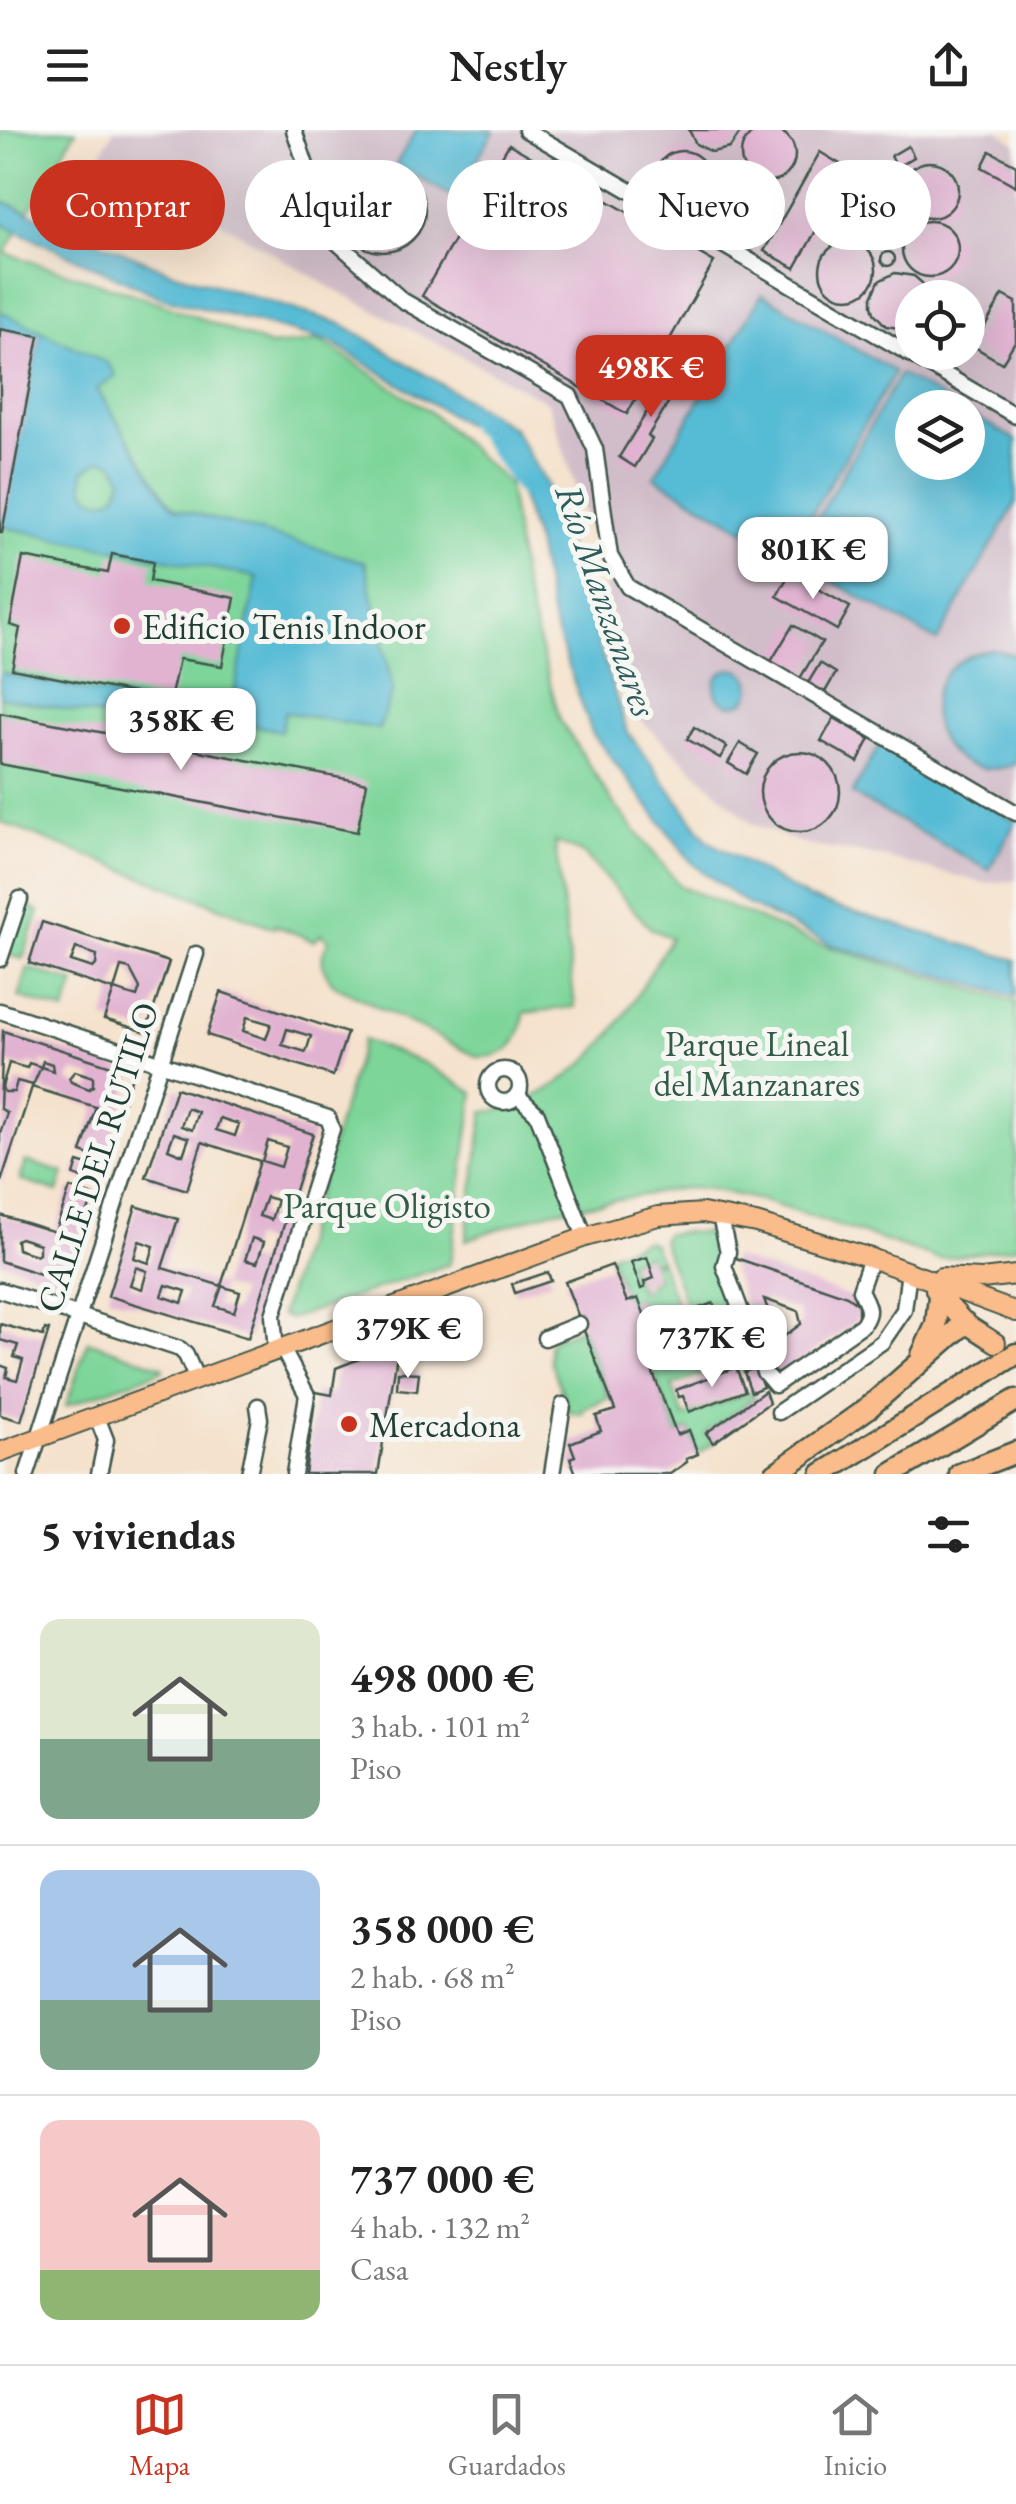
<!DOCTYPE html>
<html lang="es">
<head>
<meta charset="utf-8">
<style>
	body { margin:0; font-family:"EB Garamond",serif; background:#f6f6f6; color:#222; height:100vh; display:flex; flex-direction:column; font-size:38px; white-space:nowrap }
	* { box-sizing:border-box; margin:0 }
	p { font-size:32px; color:#767676 }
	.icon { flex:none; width:55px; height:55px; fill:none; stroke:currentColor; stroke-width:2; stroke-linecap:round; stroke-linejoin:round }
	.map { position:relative; height:1344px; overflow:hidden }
	.sheet { display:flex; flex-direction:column; background:#fff; flex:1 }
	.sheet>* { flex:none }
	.hud { position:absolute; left:30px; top:30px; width:958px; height:90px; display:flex; gap:20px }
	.fabs { position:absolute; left:895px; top:150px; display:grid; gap:20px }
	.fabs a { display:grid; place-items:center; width:90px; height:90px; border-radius:50%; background:#fff; box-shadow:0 10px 40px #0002; font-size:50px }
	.price { position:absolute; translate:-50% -85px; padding:0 22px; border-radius:20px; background:#fff; color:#222; font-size:32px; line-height:65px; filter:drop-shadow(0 2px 5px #0008) }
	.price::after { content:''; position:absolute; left:50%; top:60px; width:30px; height:22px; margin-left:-15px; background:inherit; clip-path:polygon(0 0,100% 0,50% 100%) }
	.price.current { background:#c8321e; color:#fff }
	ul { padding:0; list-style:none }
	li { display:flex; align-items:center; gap:30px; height:250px; padding:0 40px }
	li+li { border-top:2px solid #e0e0e0 }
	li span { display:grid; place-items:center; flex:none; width:280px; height:200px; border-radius:20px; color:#555 }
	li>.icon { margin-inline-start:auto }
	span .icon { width:120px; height:120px; fill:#fffc; stroke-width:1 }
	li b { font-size:42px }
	h2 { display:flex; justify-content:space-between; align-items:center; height:120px; padding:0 40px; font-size:42px }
	.chip { padding:0 35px; border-radius:45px; background:#fff; box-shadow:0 10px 40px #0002; font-size:35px; line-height:90px }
	.chip.current { background:#c8321e; color:#fff }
	header { display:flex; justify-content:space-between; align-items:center; height:130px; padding:0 40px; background:#fff; font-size:45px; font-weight:600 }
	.tabs { display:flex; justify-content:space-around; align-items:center; height:140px; border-top:2px solid #e0e0e0; background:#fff; font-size:28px; color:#767676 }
	.tabs a { display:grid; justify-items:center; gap:5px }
	.tabs .current { color:#c8321e }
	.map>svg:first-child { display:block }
	.industrial { fill:#d1bdc9; fill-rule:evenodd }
	.green { fill:#7dd59a; stroke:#4e8967; stroke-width:2.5 }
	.water { fill:#57bbd5; stroke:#3b7c84; stroke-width:2.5; fill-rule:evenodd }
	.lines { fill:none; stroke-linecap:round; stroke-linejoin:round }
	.river { stroke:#57bbd5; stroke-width:25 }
	.building { fill:#e1b3d1; fill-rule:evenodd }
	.minor-casing { stroke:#3f564b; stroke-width:19 }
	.major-casing { stroke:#3f564b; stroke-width:22 }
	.highway-casing { stroke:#3f564b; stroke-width:25 }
	.minor { stroke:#fff; stroke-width:14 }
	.major { stroke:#f9bc8a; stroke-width:18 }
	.highway { stroke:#f9bc8a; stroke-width:20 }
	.poi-dot { fill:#c8321e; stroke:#f6f6f2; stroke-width:4 }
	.labels { text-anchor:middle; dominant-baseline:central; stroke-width:10; stroke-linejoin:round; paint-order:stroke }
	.poi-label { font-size:35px; fill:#1f3d34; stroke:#f6f6f2; text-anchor:start }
	.park-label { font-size:35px; fill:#325b48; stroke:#f6f6f2 }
	.street-label { font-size:35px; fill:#1f3d34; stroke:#f6f6f2 }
	.water-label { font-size:38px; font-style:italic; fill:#2d5c5c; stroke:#f6f6f2 }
</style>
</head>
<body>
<header><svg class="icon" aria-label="menu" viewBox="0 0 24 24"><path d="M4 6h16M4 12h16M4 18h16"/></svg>Nestly<svg class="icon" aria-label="share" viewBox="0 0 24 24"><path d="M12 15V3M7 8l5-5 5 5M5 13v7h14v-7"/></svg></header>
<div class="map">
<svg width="1016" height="1344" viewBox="0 0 1016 1344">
	<rect width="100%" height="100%" fill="#f6f6f2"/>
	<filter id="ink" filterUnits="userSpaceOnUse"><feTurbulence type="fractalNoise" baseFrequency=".01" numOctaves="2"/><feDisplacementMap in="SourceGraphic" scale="20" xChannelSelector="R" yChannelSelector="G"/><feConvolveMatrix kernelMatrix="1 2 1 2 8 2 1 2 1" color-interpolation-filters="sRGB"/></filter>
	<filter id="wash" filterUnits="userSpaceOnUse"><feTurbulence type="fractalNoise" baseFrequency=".0048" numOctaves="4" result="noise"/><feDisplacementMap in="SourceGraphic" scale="40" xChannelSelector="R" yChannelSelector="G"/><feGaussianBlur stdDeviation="2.25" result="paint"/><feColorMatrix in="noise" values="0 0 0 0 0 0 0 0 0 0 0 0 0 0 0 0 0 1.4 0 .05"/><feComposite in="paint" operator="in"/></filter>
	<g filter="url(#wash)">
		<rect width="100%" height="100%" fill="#f5e2cc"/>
		<path class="industrial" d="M114,0H998L1016,13V751L984,753L878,726L806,715L752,694L634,584L593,410L548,272L332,158L102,22ZM912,168H968V222H912ZM912,278H968V332H912Z"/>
		<g class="green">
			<path d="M0,0H76L5,123L158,172L270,216L321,211L429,281L508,353L523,454L560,590L614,674L680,756L813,812L1016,872V1117L939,1129L760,1070L710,1059L684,1058L551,1081L466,1110L484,982C506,980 517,975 536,966C609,929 630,874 671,808L650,798L584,724L555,712L575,877L524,883C521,912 509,928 478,927L336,856C323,843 317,827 329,811L321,804L314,811L275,795L274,798L0,692Z"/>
			<path d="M22,774L39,781L23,829L6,824Z"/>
			<path d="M28,838L75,853L65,882L19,867Z"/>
			<path d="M363,910L424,933L474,963L450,1134L290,1189L281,1185Z"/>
			<path d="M26,1031L64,1043L58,1062L20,1050Z"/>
			<path d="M686,1102L705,1103L721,1109L724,1121L716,1133L733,1178L717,1184L712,1174L694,1181L698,1191L693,1193L662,1111L665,1104Z"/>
			<path d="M645,1110L653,1114L659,1129L651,1132L648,1124L628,1131L639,1161L649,1158L648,1153L657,1149L652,1134L660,1131L685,1197L654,1210L638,1168L627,1172L609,1125Z"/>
			<path d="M581,1198L609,1268L582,1279L583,1283H570L550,1231L549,1215L553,1209Z"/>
			<path d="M88,1211L163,1237V1240L66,1276Z"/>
			<path d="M692,1223L700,1245L672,1256L684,1287L751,1262L754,1268L706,1303L713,1313L698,1324L689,1300L677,1305L652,1238Z"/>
		</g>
		<g class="water">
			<path d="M416,0H492L494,1L454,68L396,34Z"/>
			<path d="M0,70L169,141L342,194L513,298L546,353L627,601L708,711L809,769L1016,830V867L832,815L748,775L693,734L592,603L553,493L536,414L508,327L500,315L330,212L160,167L0,93Z"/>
			<path d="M762,164L895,242L788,425L654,347Z"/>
			<path d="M0,181L107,233L116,245L97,259L166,368L175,378L365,432L393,560L379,599L285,582L281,601L229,590L257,447L3,397L39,207L0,199ZM100,330L112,332L123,348L116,366L103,371L89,366L83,355L84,341Z"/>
			<path d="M900,244L958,277L912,278V332H968V283L1016,310V373L937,511L794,429Z"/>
			<path d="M992,519L1016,525V634C930,664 895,536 992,519Z"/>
			<circle cx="733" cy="557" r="18"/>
			<path d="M0,543L192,581L188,603L0,567Z"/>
			<path d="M879,615L1016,691L989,740L852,664Z"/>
		</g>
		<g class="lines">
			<path class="river" d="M479,292L486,297L527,355"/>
		</g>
		<g id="blocks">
			<g class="building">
				<circle cx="768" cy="25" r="27"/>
				<path d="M689,0H742L730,18L712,22L696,14Z"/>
				<path d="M509,14L714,132L627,284L422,166Z"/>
				<path d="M908,16L914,27L897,37L891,26Z"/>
				<circle cx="682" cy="48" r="27"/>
				<path d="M990,21L1016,35V56L982,37Z"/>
				<path d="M820,22L850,40L795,138L764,121Z"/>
				<circle cx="930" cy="60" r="28"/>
				<circle cx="383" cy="80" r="42"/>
				<circle cx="736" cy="78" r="27"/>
				<circle cx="879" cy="89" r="28"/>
				<circle cx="930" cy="119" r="28"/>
				<circle cx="848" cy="140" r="28"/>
				<circle cx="888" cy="129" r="7"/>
				<path d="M895,143L914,146L922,153L928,168H912V196L905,199L886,196L874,183L872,175V167L879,151Z"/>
				<path d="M1003,165L1016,172V210L1002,233L973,216Z"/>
				<path d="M0,199L39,206L2,403H0Z"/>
				<path d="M674,238L685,245L648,306L652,309L635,337L619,327Z"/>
				<path d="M112,424L153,432L150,451L235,468L222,536L179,529L170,570L12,539L20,498L10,495L23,427L108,443Z"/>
				<path d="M790,443L850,477L837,500L777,466Z"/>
				<path d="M793,495L822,512L799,550L770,533Z"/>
				<path d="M820,533L836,543L825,562L808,553Z"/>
				<path d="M0,583L367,653L357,702L0,634Z"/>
				<path d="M834,588L870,609L858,632L821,611Z"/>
				<path d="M694,597L727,617L720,628L687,609Z"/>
				<path d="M740,613L758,624L746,644L728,633Z"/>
				<circle cx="800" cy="662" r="40"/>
				<path d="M42,792L169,832L146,902L104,889L114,860L29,833ZM76,818L97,825L96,835L93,838L71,831ZM121,837L130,839L140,858L137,867L114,860Z"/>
				<path d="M221,862L347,903L333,946L207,905ZM247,887L271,894L266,909L243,901ZM287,899L311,906L306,922L282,915Z"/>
				<path d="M3,901L133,943L105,1030L81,1022L96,977L32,957L0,1055V1003L7,983L0,978ZM43,931L52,934L53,941L41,937L33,955L17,951L14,962H4L2,957L9,933L27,938L29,933L41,937ZM75,941L93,947V956L89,959L71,952L69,948Z"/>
				<path d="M176,958L313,1004L248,1208L108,1166L136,1076L178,1089L162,1138L222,1156L215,1176L234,1182L240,1162L221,1156L260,1031L202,1012L187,1060L146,1047ZM187,978L198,982L192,1000L181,996ZM220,988L239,994L235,1006L216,1000ZM174,1003L189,1008L183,1025L168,1019ZM268,1011L287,1017L281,1037L262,1031ZM266,1067L277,1070L271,1090L259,1086ZM252,1108L264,1112L257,1133L245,1130ZM139,1111L154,1116L149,1133L134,1128ZM136,1137L147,1141L142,1159L130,1155ZM166,1155L186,1161L182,1173L162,1166Z"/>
				<path d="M78,1032L94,1037L90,1051L74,1045Z"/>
				<path d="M70,1058L93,1066L65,1152L0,1131V1085L55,1102ZM20,1108L39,1114V1123L36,1125L17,1119L16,1110Z"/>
				<path d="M647,1127L654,1148L644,1152L645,1157L641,1159L631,1132Z"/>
				<path d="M733,1127L847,1166L858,1174V1186L855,1192L775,1249L770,1241L774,1238L762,1221L730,1135ZM764,1169L798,1181L801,1194L779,1210Z"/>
				<path d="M612,1135L627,1172L638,1168L662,1231L650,1235L677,1305L689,1300L698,1324L686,1329L687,1332L670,1344H576L570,1328L575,1326L570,1313L601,1301L596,1286L615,1280L565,1152Z"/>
				<path d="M548,1142L551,1151L515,1163L512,1154Z"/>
				<path d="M713,1173L717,1184L698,1191L694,1180Z"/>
				<path d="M430,1191L463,1197L459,1220L426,1214Z"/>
				<path d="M0,1194L43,1206L45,1199L49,1200L21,1291L0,1285V1235L8,1238L6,1247L17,1250L23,1230L14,1227L18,1215L0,1210Z"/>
				<path d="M377,1222L397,1225L378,1344H305L316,1262L332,1265L336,1238Z"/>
				<path d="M736,1237L745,1261L689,1282L683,1266L679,1267L676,1260Z"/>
				<path d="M756,1238L763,1257L751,1262L744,1242Z"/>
				<path d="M398,1242L419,1243L417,1261L397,1259Z"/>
				<path d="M765,1261L769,1273L713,1313L706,1303Z"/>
			</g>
		</g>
	</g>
	<g filter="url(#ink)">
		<use href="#blocks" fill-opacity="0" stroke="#3f564b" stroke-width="2.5"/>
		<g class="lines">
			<g class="minor-casing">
				<g id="minor">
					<path d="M294,0L330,106L402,170L570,266L595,319L610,426L628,457L1016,683"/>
					<path d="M526,0L1016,286"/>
					<path d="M0,829L20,769"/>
					<path d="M0,881L328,988L332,999L273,1185L276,1222"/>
					<circle cx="504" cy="956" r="16"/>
					<path d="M517,965L537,984L585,1107"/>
					<path d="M720,1086L728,1122L724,1136L764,1242L775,1255L862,1195C873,1180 867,1175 860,1160L871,1128"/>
					<path d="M0,1160L180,1219L186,1225L197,1250"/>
					<path d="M545,1208L579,1194"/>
					<path d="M283,1220L307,1265L294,1344"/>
					<path d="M779,1282L882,1212L904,1180L909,1141"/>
					<path d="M97,1287L106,1310L99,1344"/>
					<path d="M27,1344L196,824"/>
					<path d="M249,1344L260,1289L258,1276"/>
					<path d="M552,1344L563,1275"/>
				</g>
			</g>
			<g class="major-casing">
				<g id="major">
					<path d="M941,1147L982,1149L1016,1145"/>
					<path d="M935,1160L965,1193L996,1213"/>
					<path d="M0,1322L585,1107L658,1086L703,1083L756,1093L871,1128L1016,1182"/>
				</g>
			</g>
			<g class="highway-casing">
				<g id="highway">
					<path d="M922,1225L936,1195L939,1166"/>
					<path d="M775,1344L868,1278L965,1193"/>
					<path d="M822,1344L1016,1224"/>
					<path d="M892,1344L1016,1270"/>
					<path d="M960,1344L1016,1322"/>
				</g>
			</g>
			<use href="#minor" class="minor"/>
			<use href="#major" class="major"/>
			<use href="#highway" class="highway"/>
		</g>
	</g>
	<g class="poi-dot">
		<circle cx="122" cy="496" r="10"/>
		<circle cx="349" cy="1294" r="10"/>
	</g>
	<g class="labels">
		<g class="poi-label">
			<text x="142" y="496">Edificio Tenis Indoor</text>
			<text x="369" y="1294">Mercadona</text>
		</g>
		<g class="park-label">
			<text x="757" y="913">Parque Lineal<tspan x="757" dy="40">del Manzanares</tspan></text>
			<text x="387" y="1075">Parque Oligisto</text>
		</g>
		<g class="street-label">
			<text transform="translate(97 1027) rotate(-72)">CALLE DEL RUTILO</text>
		</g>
		<g class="water-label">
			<text transform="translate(607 470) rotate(71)">Río Manzanares</text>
		</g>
	</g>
</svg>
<div class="fabs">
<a><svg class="icon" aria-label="locate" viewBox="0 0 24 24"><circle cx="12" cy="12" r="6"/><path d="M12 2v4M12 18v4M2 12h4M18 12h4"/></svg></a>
<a><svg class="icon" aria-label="layers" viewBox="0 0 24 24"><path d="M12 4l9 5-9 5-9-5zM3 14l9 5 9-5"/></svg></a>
</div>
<b class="price current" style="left:651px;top:290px">498K €</b>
<b class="price" style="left:813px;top:472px">801K €</b>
<b class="price" style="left:181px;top:643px">358K €</b>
<b class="price" style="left:408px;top:1251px">379K €</b>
<b class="price" style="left:712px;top:1260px">737K €</b>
<div class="hud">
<a class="chip current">Comprar</a>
<a class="chip">Alquilar</a>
<a class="chip">Filtros</a>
<a class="chip">Nuevo</a>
<a class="chip">Piso</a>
</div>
</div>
<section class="sheet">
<h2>5 viviendas<svg class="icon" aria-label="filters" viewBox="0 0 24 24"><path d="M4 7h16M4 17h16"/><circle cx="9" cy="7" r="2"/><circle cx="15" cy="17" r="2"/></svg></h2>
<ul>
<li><span style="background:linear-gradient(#dfe7d0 60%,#7fa58c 0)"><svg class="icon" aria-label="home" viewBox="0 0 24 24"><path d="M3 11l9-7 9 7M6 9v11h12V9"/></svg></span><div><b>498 000 €</b><p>3 hab. · 101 m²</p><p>Piso</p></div></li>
<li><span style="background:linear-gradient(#a9c7e8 65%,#7fa58c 0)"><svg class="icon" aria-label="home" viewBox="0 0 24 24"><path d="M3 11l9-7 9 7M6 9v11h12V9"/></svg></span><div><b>358 000 €</b><p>2 hab. · 68 m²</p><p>Piso</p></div></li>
<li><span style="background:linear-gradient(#f6c9c9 75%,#8fb573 0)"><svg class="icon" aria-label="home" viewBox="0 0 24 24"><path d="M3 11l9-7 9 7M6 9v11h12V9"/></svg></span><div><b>737 000 €</b><p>4 hab. · 132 m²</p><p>Casa</p></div></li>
</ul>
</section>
<nav class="tabs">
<a class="current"><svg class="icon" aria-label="map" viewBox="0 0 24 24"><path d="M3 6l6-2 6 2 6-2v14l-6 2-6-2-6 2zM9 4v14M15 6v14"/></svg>Mapa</a>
<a><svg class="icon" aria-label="saved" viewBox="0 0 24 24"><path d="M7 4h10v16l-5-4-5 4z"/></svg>Guardados</a>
<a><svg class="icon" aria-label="home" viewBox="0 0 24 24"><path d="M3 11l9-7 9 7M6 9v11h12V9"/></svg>Inicio</a>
</nav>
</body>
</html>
